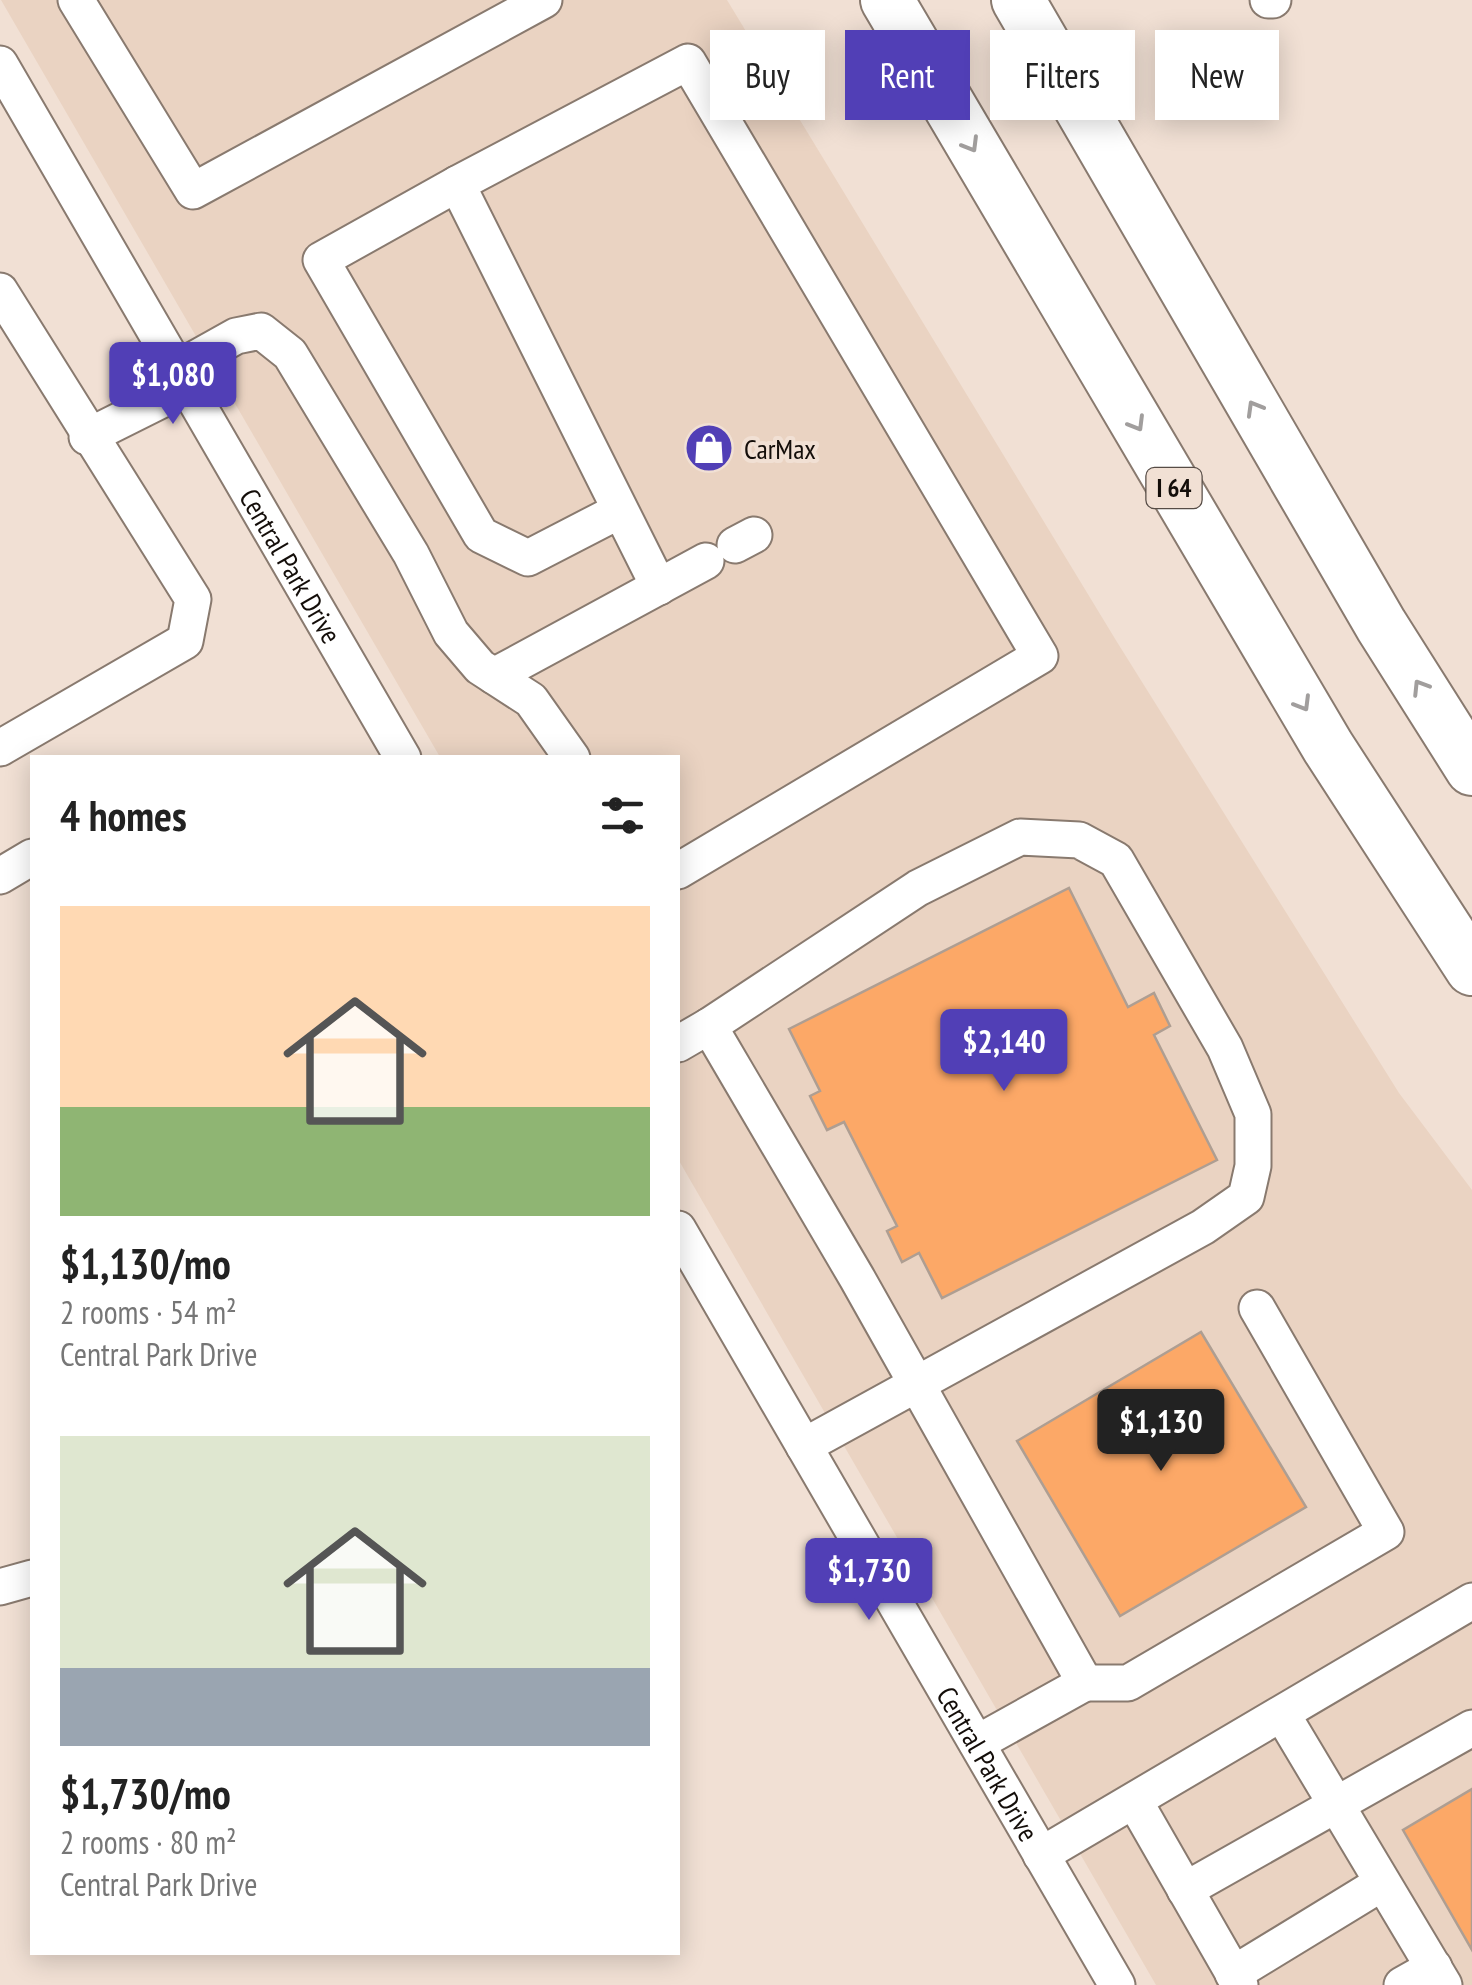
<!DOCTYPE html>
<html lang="en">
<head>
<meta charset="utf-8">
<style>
	body { margin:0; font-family:"PT Sans Narrow",sans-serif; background:#f6f6f6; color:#222; height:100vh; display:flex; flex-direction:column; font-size:38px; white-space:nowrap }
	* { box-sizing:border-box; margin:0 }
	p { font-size:32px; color:#767676 }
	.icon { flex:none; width:55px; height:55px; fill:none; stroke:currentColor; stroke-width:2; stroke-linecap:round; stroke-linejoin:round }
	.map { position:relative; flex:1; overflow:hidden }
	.details { position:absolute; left:30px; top:755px; width:650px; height:1200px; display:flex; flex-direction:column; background:#fff; border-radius:0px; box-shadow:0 5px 25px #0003 }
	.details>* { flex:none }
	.guide { position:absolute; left:710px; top:30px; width:610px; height:90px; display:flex; gap:20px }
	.price { position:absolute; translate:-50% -85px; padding:0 22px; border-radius:10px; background:#513fb6; color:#fff; font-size:32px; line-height:65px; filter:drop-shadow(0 2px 5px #0008) }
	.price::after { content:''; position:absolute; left:50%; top:60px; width:30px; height:22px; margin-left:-15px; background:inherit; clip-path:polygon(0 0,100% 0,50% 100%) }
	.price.selected { background:#222; color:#fff }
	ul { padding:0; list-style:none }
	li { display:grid; align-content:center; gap:20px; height:530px; padding:0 30px }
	li span { display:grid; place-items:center; height:310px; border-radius:0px; color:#555 }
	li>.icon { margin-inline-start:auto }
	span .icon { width:180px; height:180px; fill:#fffc; stroke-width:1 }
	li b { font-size:42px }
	h2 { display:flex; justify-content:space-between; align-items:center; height:120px; padding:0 30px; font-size:42px }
	.tag { padding:0 35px; border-radius:0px; background:#fff; box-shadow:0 5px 25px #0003; font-size:35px; line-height:90px }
	.tag.selected { background:#513fb6; color:#fff }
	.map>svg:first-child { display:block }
	.built { fill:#ead3c2 }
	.building { fill:#fca867; stroke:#ae9e92; stroke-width:2.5 }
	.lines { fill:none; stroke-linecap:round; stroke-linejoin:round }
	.minor-casing { stroke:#897a6f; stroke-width:39 }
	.highway-casing { stroke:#897a6f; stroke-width:56 }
	.minor { stroke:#fff; stroke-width:35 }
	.highway { stroke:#fff; stroke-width:52 }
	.oneway { stroke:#a19e9d }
	.labels { text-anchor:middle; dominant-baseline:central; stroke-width:8; stroke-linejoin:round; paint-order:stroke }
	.shield { fill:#f1e0d4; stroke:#564c46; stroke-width:2.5 }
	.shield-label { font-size:25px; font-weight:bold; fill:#130d09 }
	.poi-label { font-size:28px; fill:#130d09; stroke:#f1e0d4; text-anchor:start }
	.street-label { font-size:28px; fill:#130d09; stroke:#f1e0d4 }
</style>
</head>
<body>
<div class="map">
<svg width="1472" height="1985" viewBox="0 0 1472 1985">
	<rect width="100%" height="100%" fill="#f1e0d4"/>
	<path class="built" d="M1,0H727L1117,642L1399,1093L1472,1190V1985H1156L678,1159V758L440,757Z"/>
	<g class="building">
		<path d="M1069,888L1128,1007L1154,993L1170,1026L1154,1035L1217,1160L942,1298L919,1253L902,1262L887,1231L897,1226L844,1122L827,1130L810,1096L820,1091L789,1029Z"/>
		<path d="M1201,1332L1306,1507L1120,1616L1017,1441Z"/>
		<path d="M1472,1789V1950L1403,1830Z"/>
	</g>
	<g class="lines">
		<g class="minor-casing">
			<g id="minor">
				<path d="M76,0L193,191L544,0"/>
				<path d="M1268,0H1273"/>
				<path id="s1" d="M0,64L403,758"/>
				<path d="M457,184L688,62L1040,656L678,871"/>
				<path d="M0,291L193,599L185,641L0,748"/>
				<path d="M177,369L236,336L261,331L290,354L411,554L451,633L480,667L531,700L572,758"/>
				<path d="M87,437L187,387"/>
				<path d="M619,511L528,558L481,535L321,260L457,184L659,587"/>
				<path d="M735,545L754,535"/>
				<path d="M494,676L706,561"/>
				<path d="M0,876L32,857"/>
				<path d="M709,1026L918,888L1020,837L1079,840L1116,860L1225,1048L1253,1114V1166L1246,1197L1203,1227L804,1446"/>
				<path d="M678,1044L709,1026L857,1278L1085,1683L977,1743"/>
				<path id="s2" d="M678,1229L1117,1985"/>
				<path d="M0,1587L32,1578"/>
				<path d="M1085,1683H1128L1386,1532L1257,1308"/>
				<path d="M1282,1714L1444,1985"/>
				<path d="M1135,1802L1240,1985"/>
				<path d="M1041,1855L1472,1601"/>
				<path d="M1185,1890L1472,1728"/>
				<path d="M1233,1974L1382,1883"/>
				<path d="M1402,1985L1434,1967"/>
			</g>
		</g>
		<g class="highway-casing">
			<g id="highway">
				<path d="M887,0L1328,747L1472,969"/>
				<path d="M1018,0L1381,625L1472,769"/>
			</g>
		</g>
		<use href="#minor" class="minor"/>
		<use href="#highway" class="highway"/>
	</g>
	<defs><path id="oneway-chevron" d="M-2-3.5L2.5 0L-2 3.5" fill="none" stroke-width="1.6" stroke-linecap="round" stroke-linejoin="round" transform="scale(2.5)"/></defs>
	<g class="oneway">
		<use href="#oneway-chevron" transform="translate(971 145) rotate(59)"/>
		<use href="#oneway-chevron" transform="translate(1254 408) rotate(-120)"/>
		<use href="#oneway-chevron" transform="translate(1137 424) rotate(59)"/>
		<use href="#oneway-chevron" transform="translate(1420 687) rotate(-122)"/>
		<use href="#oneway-chevron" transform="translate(1303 704) rotate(59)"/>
	</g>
	<defs>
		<g id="shop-disc" transform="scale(2.5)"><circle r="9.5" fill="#513fb6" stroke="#f1e0d4"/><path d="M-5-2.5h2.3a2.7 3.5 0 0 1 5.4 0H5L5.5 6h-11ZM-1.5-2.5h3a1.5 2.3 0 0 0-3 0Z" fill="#fff"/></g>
	</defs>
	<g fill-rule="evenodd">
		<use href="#shop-disc" x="709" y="448"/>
	</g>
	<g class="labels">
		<rect class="shield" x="1146.5" y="468" width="55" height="40" rx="8"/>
		<g class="shield-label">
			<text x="1174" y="488">I 64</text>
		</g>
		<g class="poi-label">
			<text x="744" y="448">CarMax</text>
		</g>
		<g class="street-label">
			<text stroke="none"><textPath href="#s1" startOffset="580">Central Park Drive</textPath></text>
			<text stroke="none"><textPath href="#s2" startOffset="618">Central Park Drive</textPath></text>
		</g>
	</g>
</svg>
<b class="price" style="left:173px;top:427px">$1,080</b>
<b class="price" style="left:1004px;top:1094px">$2,140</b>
<b class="price selected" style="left:1161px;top:1474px">$1,130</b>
<b class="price" style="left:869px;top:1623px">$1,730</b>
<div class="guide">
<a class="tag">Buy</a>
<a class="tag selected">Rent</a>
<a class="tag">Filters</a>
<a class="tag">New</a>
</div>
<section class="details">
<h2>4 homes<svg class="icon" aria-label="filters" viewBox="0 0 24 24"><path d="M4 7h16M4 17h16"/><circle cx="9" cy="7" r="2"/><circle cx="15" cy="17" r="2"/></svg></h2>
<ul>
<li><span style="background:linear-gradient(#ffd9b3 65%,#8fb573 0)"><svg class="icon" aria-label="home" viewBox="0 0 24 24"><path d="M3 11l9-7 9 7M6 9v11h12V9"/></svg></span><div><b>$1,130/mo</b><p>2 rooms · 54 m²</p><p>Central Park Drive</p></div></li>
<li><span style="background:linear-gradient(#dfe7d0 75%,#9aa5b1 0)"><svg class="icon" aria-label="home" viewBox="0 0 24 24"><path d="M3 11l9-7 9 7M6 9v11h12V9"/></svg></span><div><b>$1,730/mo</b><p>2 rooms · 80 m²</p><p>Central Park Drive</p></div></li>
</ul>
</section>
</div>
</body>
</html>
